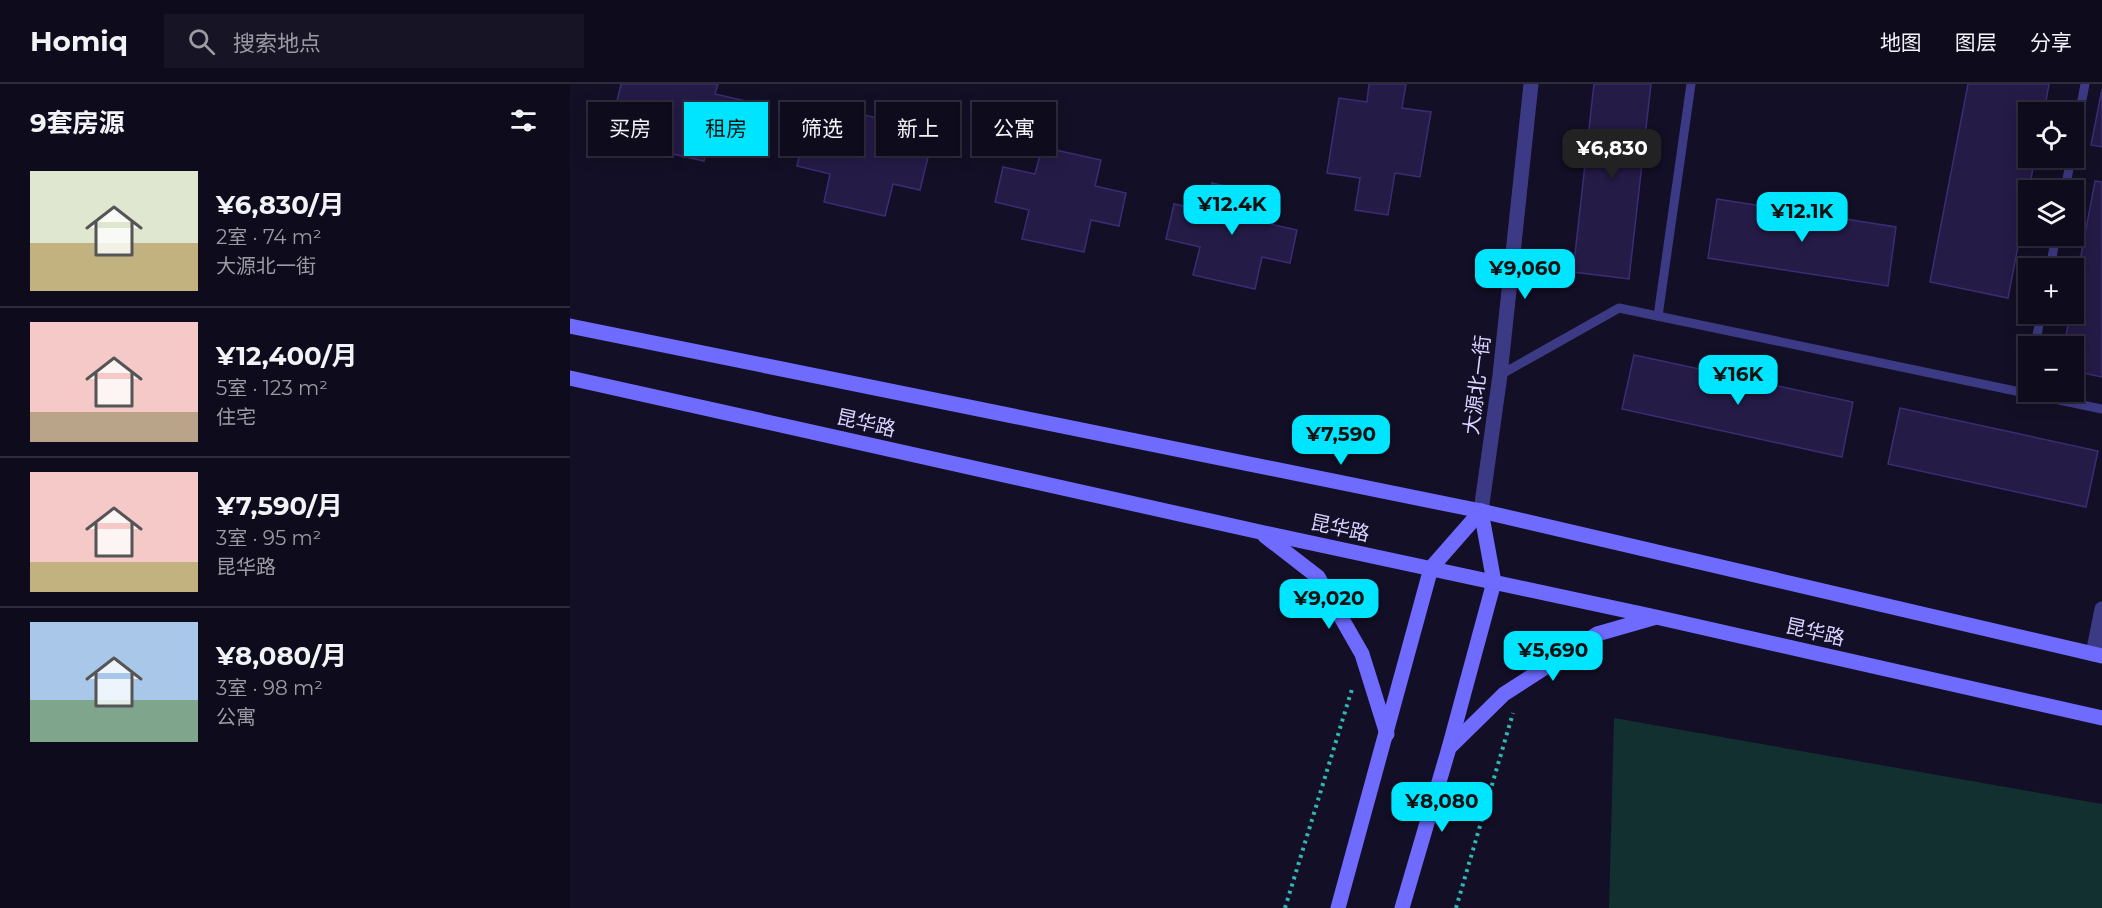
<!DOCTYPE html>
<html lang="zh">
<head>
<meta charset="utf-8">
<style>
	body { margin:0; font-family:Montserrat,"Noto Sans SC",sans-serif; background:#171425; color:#f1f3f6; height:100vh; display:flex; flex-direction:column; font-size:22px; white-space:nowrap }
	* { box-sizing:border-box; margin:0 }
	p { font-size:20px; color:#9b9ba3 }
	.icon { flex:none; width:33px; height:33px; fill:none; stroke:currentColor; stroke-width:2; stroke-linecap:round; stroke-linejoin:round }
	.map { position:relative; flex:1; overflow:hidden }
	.sheet { display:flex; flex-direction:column; background:#0e0b1c; width:570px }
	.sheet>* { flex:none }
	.hud { position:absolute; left:18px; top:18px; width:570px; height:54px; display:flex; gap:12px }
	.controls { position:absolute; left:1448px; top:18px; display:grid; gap:12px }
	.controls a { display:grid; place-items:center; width:66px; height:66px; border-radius:0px; background:#0e0b1c; box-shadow:0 3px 15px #0003,0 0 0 2px #2e2b3b; font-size:30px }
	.price { position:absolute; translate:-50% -51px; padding:0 14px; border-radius:12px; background:#00e5ff; color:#111; font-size:20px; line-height:39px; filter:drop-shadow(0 2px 3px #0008) }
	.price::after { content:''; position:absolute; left:50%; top:36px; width:18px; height:14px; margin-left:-9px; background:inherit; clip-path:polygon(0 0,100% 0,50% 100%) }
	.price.active { background:#222; color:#fff }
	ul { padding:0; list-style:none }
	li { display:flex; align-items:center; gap:18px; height:150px; padding:0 30px }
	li+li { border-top:2px solid #2e2b3b }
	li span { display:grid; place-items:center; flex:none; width:168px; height:120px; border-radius:0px; color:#555 }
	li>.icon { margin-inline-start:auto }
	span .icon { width:72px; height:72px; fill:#fffc; stroke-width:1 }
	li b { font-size:26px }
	h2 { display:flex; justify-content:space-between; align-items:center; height:72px; padding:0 30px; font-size:26px }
	.chip { padding:0 21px; border-radius:0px; background:#0e0b1c; box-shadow:0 3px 15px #0003,0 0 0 2px #2e2b3b; font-size:21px; line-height:54px }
	.chip.active { background:#00e5ff; color:#111 }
	header { display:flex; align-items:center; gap:36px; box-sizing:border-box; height:84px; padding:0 30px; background:#0e0b1c; border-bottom:2px solid #2e2b3b }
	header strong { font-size:28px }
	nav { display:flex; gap:33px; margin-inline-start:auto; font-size:21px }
	.search { width:420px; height:54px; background:#171425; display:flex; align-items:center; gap:15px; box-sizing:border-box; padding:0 21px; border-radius:0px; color:#9b9ba3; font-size:22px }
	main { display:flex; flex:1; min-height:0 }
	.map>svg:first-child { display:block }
	.green { fill:#12302f }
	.building { fill:#241b47; stroke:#3b2d73; stroke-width:1.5 }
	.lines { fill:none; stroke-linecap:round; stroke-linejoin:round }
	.path { stroke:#2fb8b0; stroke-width:4; stroke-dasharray:3 4.5; stroke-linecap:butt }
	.lane { stroke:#3d3a85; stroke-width:9 }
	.street { stroke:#3d3a85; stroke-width:15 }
	.secondary { stroke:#6f6bff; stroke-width:15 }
	.labels { text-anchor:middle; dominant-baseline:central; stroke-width:4.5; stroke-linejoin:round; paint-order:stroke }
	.street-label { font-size:20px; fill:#d9d4ff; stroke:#130f26 }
</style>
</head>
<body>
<header>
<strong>Homiq</strong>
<div class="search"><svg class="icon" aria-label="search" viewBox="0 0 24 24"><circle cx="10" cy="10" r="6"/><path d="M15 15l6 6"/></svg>搜索地点</div>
<nav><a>地图</a><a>图层</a><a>分享</a></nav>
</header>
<main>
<section class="sheet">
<h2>9套房源<svg class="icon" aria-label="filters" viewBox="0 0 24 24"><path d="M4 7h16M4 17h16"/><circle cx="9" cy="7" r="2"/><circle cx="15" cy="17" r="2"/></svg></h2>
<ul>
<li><span style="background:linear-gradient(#dfe7d0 60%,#c2b280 0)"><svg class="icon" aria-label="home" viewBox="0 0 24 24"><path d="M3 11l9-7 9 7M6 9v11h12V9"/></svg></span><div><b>¥6,830/月</b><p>2室 · 74 m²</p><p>大源北一街</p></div></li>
<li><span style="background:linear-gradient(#f6c9c9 75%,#b9a48a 0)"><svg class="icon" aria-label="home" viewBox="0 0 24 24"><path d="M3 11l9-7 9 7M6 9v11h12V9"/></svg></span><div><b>¥12,400/月</b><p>5室 · 123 m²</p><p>住宅</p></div></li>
<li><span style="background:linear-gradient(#f6c9c9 75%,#c2b280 0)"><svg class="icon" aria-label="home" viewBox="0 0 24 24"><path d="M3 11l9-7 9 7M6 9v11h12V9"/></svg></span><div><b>¥7,590/月</b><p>3室 · 95 m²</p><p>昆华路</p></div></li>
<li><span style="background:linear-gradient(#a9c7e8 65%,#7fa58c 0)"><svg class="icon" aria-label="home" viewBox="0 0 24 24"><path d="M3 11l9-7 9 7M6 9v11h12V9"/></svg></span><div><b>¥8,080/月</b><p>3室 · 98 m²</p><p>公寓</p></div></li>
</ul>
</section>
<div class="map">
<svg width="1532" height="824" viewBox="0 0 1532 824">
	<rect width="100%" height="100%" fill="#130f26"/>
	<path class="green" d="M1044,634L1532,720V824H1039Z"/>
	<g class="building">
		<path d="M51,0H148L145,10L176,17L168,50L141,44L134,77L72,63L78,34L45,26Z"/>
		<path d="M799,0H836L832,24L861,28L850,93L825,89L818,131L785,126L790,94L757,89L769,14L797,18Z"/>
		<path d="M1024,0H1081L1059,195L1003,188Z"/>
		<path d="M1398,0H1479L1474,28H1458V74H1465L1438,214L1360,198Z"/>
		<path d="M1532,5V63L1521,61Z"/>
		<path d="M273,26L333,40L327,66L358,73L350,106L323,100L315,132L254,118L260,90L227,82L235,47L267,54Z"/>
		<path d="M472,63L531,76L525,102L556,109L549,142L521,136L514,168L452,155L459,126L425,118L433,83L465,90Z"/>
		<path d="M1525,97L1532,98V293L1503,287V262H1494L1500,230H1503V214Z"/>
		<path d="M642,99L702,113L696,139L727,146L720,179L692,173L685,205L623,191L630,163L596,155L604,120L636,127Z"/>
		<path d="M1147,115L1326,143L1318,202L1138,174Z"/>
		<path d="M1064,271L1283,318L1272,373L1052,325Z"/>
		<path d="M1330,324L1528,367L1516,423L1318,380Z"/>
	</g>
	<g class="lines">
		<g class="path">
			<path d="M715,824L782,605"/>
			<path d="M886,824L943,629"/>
		</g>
		<g class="lane">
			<path d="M1503,63L1515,0"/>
			<path d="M1495,106L1501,74"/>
			<path d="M1480,184L1486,152"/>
			<path d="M1088,232L1121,0"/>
			<path d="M1465,262L1471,230"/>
			<path d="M930,291L1049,224L1532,325"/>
		</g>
		<g class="street">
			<path d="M911,427L930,291L961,0"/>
			<path d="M1523,570L1532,525"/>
		</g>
		<g class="secondary">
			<path d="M0,242L911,427L1532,572"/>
			<path d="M0,294L690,448L1086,533L1532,634"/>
			<path d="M695,452L748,493L792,570L817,650"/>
			<path d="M879,664L934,610L1027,550L1083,534"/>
			<path d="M768,824L861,484L911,427"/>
			<path d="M832,824L879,664L924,498L911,427"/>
		</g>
	</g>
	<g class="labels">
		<g class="street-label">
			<text transform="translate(907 301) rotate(-83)">大源北一街</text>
			<text transform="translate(296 339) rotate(13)">昆华路</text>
			<text transform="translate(770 444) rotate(12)">昆华路</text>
			<text transform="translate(1245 548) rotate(13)">昆华路</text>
		</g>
	</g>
</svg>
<div class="controls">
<a><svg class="icon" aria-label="locate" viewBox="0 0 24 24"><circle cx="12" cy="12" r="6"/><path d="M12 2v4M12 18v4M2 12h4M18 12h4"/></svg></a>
<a><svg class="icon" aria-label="layers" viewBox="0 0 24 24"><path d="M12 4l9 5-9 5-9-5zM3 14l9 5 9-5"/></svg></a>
<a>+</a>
<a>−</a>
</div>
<b class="price active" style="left:1042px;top:96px">¥6,830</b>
<b class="price" style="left:662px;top:152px">¥12.4K</b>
<b class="price" style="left:1232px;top:159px">¥12.1K</b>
<b class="price" style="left:955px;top:216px">¥9,060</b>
<b class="price" style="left:1168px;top:322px">¥16K</b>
<b class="price" style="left:771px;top:382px">¥7,590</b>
<b class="price" style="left:759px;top:546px">¥9,020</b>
<b class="price" style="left:983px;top:598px">¥5,690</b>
<b class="price" style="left:872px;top:749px">¥8,080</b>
<div class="hud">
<a class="chip">买房</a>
<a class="chip active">租房</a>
<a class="chip">筛选</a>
<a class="chip">新上</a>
<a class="chip">公寓</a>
</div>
</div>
</main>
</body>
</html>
